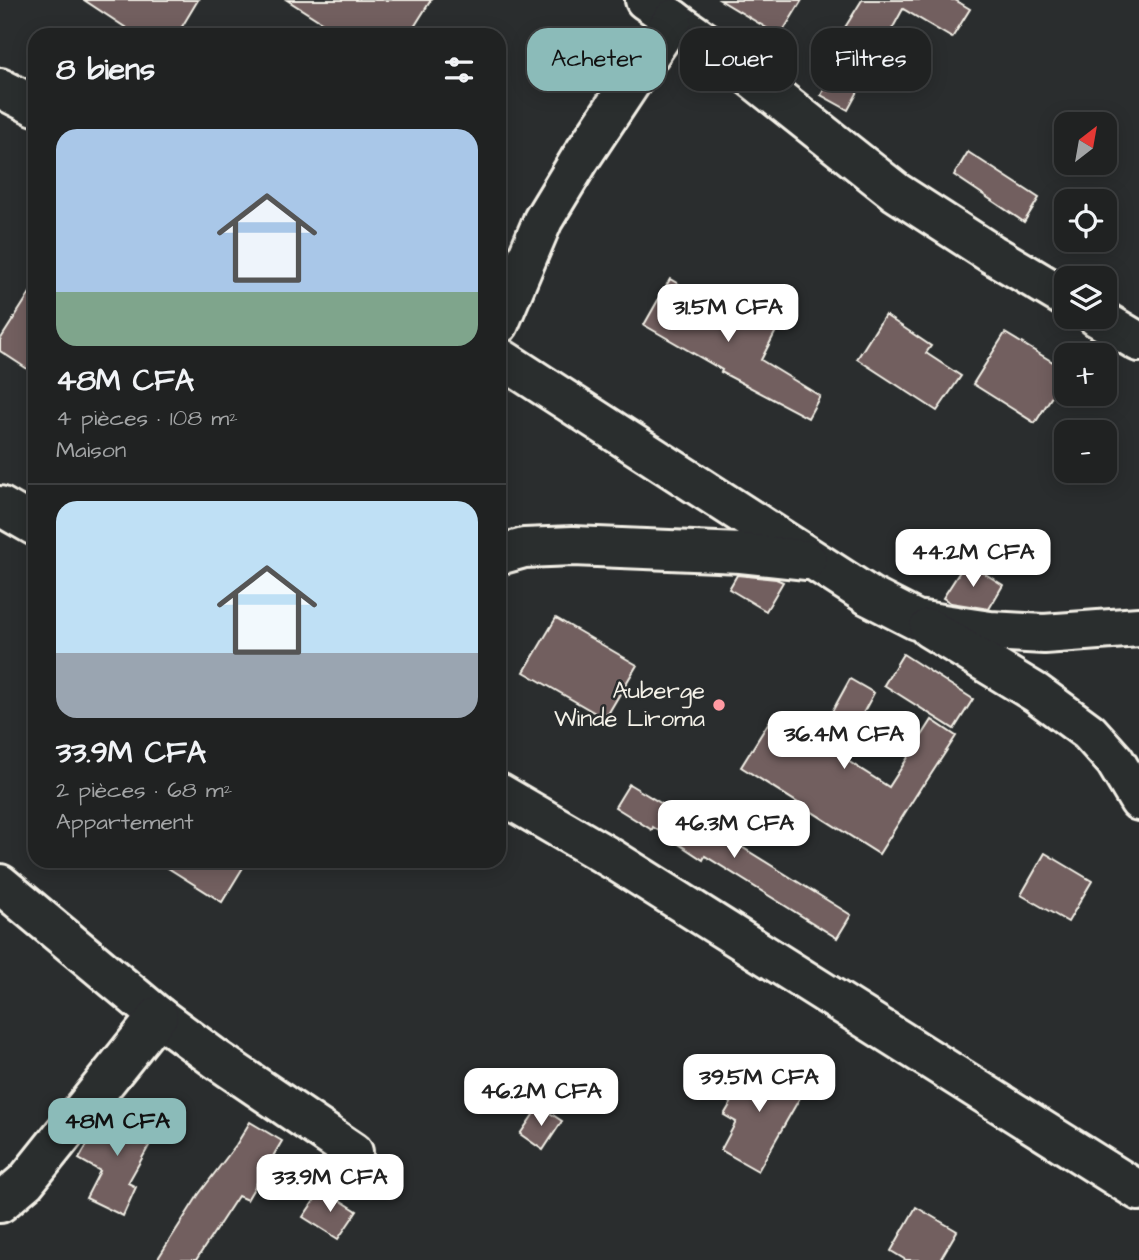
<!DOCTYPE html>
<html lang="fr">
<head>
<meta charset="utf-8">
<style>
	body { margin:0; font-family:"Architects Daughter",sans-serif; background:#2d2f2f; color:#f1f3f6; height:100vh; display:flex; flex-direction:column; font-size:26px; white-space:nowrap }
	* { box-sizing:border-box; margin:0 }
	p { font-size:23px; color:#a2a4a5 }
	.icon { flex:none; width:38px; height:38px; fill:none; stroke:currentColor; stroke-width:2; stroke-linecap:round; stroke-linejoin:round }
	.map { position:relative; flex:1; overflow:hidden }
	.sheet { position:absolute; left:28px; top:28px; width:478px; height:840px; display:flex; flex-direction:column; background:#202222; border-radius:21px; box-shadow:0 4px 18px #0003,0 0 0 2px #3d3f40 }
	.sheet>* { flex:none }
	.hud { position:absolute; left:527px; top:28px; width:506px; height:63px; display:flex; gap:14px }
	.needle { width:46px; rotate:31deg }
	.fabs { position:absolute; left:1054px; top:112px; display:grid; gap:14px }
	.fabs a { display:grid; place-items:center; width:63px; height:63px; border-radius:14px; background:#202222; box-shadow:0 4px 18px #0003,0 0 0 2px #3d3f40; font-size:35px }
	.price { position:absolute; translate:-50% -60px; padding:0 16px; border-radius:14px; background:#fff; color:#222; font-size:23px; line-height:46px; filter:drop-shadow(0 2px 4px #0008) }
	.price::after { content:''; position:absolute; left:50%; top:42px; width:21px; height:16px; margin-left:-10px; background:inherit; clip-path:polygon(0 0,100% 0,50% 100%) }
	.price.current { background:#8bbbb9; color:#111 }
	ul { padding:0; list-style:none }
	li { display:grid; align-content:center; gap:14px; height:371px; padding:0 28px }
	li+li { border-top:2px solid #3d3f40 }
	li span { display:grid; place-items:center; height:217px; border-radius:21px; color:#555 }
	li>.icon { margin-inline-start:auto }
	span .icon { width:126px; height:126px; fill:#fffc; stroke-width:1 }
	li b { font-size:30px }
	h2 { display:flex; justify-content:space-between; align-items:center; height:84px; padding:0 28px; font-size:30px }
	.tag { padding:0 24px; border-radius:21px; background:#202222; box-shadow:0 4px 18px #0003,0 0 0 2px #3d3f40; font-size:24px; line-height:63px }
	.tag.current { background:#8bbbb9; color:#111 }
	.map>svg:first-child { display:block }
	.building { fill:#725f5e; stroke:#f4f1e8; stroke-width:2 }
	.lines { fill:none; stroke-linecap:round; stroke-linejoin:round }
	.minor-casing { stroke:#f4f1e8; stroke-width:44 }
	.minor { stroke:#2a2d2e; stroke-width:38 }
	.poi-dot { fill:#ff9aa2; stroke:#2a2d2e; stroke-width:2.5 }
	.labels { text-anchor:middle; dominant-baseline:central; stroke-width:5; stroke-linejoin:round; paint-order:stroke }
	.poi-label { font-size:24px; fill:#f4f1e8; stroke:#2a2d2e; text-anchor:end }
</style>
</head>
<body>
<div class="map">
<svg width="1139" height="1260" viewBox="0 0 1139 1260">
	<rect width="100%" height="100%" fill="#2a2d2e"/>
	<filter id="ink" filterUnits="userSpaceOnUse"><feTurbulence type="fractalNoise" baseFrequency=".0143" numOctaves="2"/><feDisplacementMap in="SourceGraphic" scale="14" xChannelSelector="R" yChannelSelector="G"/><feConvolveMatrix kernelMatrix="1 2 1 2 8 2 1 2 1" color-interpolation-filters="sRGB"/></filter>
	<g filter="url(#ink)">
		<g class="building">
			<path d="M84,0H198L177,35H137Z"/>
			<path d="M287,0H431L409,35H342Z"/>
			<path d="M720,0H802L780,36Z"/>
			<path d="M862,0H955L970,9L952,38L903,9L848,110L821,95L849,46L839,37Z"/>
			<path d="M968,152L1039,198L1024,222L954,175Z"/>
			<path d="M670,279L732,315L737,306L778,327L761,360L820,396L808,418L721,372L722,370L644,325Z"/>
			<path d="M35,285V374L0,351V340Z"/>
			<path d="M885,315L931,346L926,353L961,376L937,411L857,359Z"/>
			<path d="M1005,333L1066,370V374L1035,423L973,384Z"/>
			<path d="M966,562L1003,585L989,609L951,603L943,598Z"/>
			<path d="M737,575L776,579L783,582L766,611L729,589Z"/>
			<path d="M556,618L637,665L608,714H597L524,672Z"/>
			<path d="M903,654L973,699L954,729L884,685Z"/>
			<path d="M850,679L874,693L840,756L889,787L932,720L956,736L924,785L923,784L879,854L741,767L774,714L816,741Z"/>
			<path d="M629,784L697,825L700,821L851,915L837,938L705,856L703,860L653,827L652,830L615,807Z"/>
			<path d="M1045,853L1092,881L1068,922L1021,895Z"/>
			<path d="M157,861H247L222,902Z"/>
			<path d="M757,1059L792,1080L788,1085L802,1094L758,1171L721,1150L736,1122L724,1115Z"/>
			<path d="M114,1106L158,1130L128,1183L136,1187L123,1216L86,1198L100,1171L79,1159L97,1127Z"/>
			<path d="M539,1106L562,1121L543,1150L520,1134Z"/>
			<path d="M250,1122L282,1141L247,1200L238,1196L196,1260H157L199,1194L236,1145Z"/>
			<path d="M322,1189L357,1211L338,1239L303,1217Z"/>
			<path d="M916,1207L957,1231L940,1260H906L891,1251Z"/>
		</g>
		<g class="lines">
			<g class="minor-casing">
				<g id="minor">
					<path d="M645,0L717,50L896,192L992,254L1066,298"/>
					<path d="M0,88L35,106"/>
					<path d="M1097,317L1139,342"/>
					<path d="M499,324L543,220L580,159L673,19"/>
					<path d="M499,357L869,596L916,620L990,631L1044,634L1139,627"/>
					<path d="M0,506L35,526"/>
					<path d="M499,555L524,548L573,546L741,553L807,560"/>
					<path d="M929,628L1036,693L1089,732L1115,761L1139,801"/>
					<path d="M499,793L614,860L1139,1191"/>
					<path d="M0,884L158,1016L216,1059L353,1152"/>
					<path d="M0,1203L26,1181L158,1016"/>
				</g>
			</g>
			<use href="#minor" class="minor"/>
		</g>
	</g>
	<circle class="poi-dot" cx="719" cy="705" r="7"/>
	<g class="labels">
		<g class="poi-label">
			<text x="705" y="691">Auberge<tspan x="705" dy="28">Winde Liroma</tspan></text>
		</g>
	</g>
</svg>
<div class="fabs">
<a><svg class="needle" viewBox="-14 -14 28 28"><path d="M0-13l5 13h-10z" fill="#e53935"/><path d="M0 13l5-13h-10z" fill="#a2a4a5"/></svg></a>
<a><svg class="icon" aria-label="locate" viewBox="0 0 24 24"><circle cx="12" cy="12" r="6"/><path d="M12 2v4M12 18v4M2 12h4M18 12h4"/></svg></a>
<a><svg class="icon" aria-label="layers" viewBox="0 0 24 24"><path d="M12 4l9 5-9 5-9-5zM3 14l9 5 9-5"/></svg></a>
<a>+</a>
<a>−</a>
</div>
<b class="price" style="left:728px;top:344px">31.5M CFA</b>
<b class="price" style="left:973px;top:589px">44.2M CFA</b>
<b class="price" style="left:844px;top:771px">36.4M CFA</b>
<b class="price" style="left:734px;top:860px">46.3M CFA</b>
<b class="price" style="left:759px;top:1114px">39.5M CFA</b>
<b class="price" style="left:541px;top:1128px">46.2M CFA</b>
<b class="price current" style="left:117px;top:1158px">48M CFA</b>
<b class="price" style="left:330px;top:1214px">33.9M CFA</b>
<div class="hud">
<a class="tag current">Acheter</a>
<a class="tag">Louer</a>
<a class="tag">Filtres</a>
</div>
<section class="sheet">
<h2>8 biens<svg class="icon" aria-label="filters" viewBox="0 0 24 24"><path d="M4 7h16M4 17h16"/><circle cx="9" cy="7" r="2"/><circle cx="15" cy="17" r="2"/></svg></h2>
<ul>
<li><span style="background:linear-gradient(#a9c7e8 75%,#7fa58c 0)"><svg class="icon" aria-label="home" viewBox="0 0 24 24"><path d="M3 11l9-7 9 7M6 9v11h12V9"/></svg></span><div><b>48M CFA</b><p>4 pièces · 108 m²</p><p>Maison</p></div></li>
<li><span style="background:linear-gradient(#bfe0f5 70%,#9aa5b1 0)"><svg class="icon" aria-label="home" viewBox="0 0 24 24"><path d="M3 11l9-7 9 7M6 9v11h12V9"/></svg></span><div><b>33.9M CFA</b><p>2 pièces · 68 m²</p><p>Appartement</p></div></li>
</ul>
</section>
</div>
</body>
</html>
